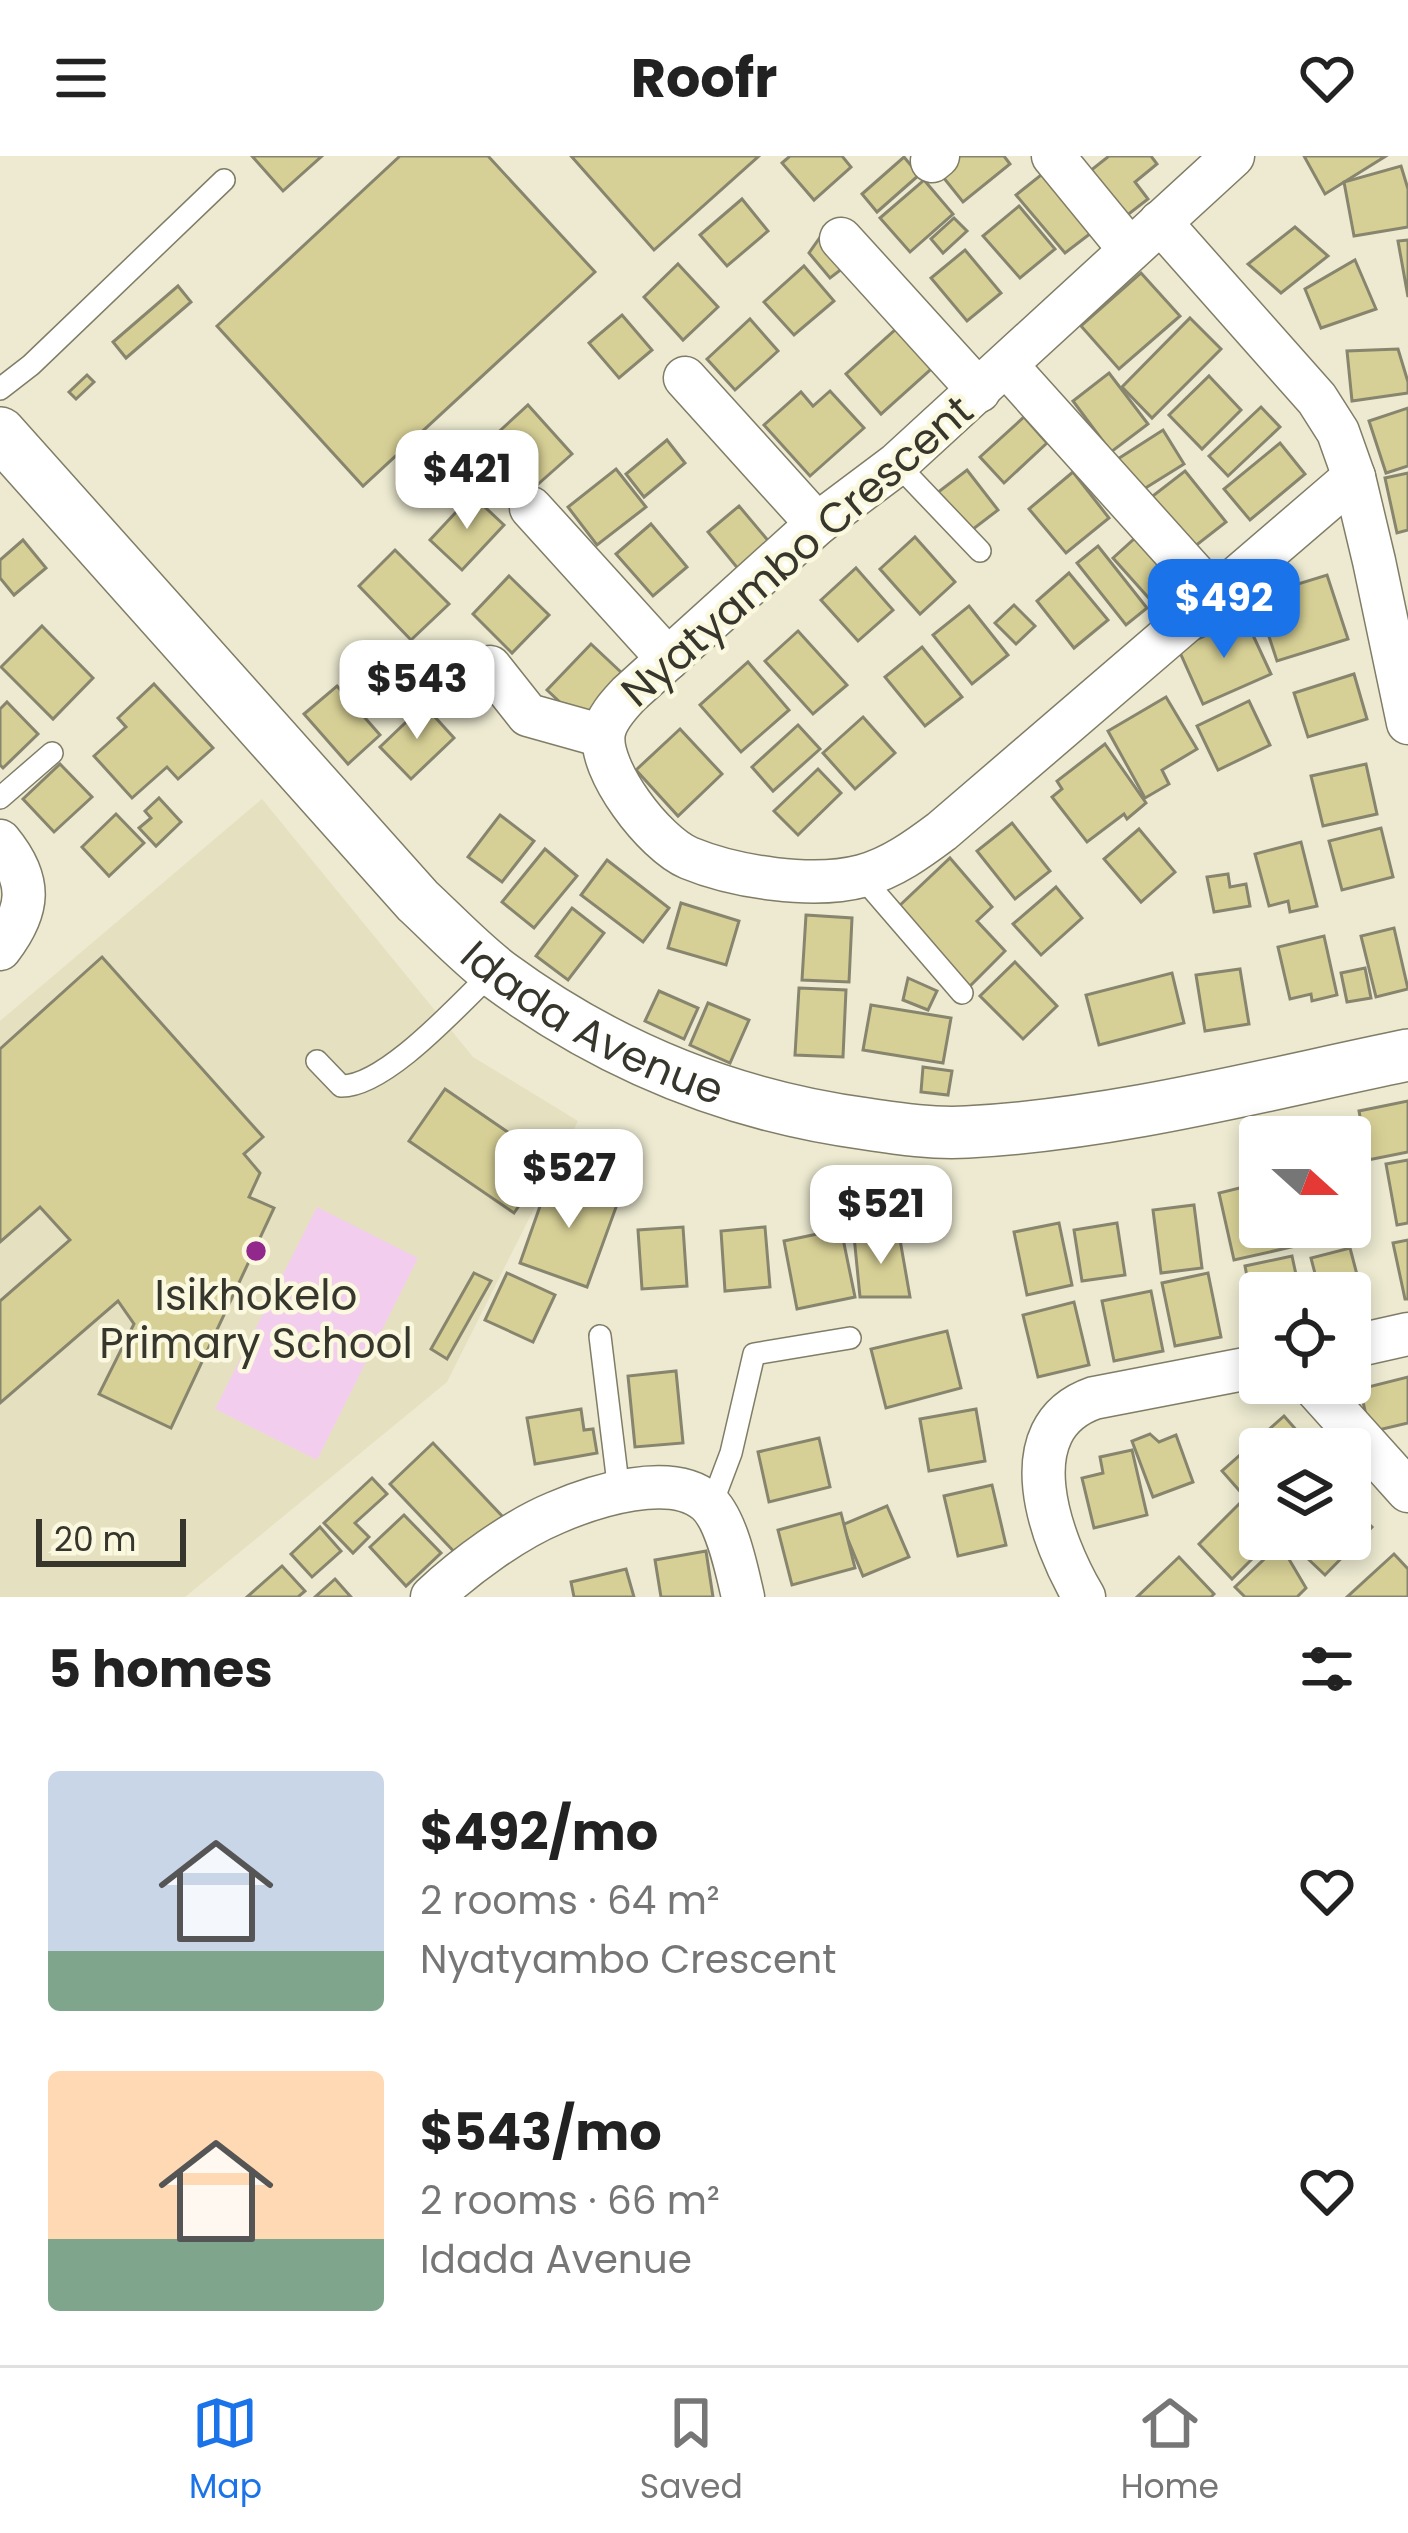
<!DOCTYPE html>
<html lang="en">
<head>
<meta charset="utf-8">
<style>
	body { margin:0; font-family:Poppins,sans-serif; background:#f2f2f2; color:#222; height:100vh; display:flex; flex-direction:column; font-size:45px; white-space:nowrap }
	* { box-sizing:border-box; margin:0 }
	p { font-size:39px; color:#767676 }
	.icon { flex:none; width:66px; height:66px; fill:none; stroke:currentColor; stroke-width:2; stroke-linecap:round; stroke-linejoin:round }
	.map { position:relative; height:1441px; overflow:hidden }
	.drawer { display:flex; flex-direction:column; background:#fff; flex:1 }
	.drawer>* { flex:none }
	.needle { width:78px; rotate:111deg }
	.buttons { position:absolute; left:1239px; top:960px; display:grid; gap:24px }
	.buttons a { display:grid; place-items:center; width:132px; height:132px; border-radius:12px; background:#fff; box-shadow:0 6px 18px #0003; font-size:60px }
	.scale { position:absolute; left:36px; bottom:30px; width:150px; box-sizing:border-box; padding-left:12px; border:6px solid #37362c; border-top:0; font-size:33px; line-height:42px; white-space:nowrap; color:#37362c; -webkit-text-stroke:9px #faf8de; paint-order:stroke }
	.price { position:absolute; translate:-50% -102px; padding:0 27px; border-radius:24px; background:#fff; color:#222; font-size:39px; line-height:78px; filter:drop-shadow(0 3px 6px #0008) }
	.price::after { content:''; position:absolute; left:50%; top:72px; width:36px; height:27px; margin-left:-18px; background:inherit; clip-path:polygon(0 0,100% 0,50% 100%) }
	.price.current { background:#1a73e8; color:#fff }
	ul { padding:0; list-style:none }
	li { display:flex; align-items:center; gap:36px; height:300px; padding:0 48px }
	li span { display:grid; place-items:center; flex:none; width:336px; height:240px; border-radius:12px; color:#555 }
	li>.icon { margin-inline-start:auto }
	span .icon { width:144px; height:144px; fill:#fffc; stroke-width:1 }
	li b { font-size:51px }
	h2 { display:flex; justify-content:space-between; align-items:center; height:144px; padding:0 48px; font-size:51px }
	header { display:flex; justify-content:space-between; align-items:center; height:156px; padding:0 48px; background:#fff; font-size:54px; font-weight:700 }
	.tab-bar { display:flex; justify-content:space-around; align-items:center; height:168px; border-top:3px solid #e0e0e0; background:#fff; font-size:33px; color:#767676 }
	.tab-bar a { display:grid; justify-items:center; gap:6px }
	.tab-bar .current { color:#1a73e8 }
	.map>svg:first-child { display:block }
	.built { fill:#e4e0c0 }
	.green { fill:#f3cded }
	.building { fill:#d7d096; stroke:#87856e; stroke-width:3 }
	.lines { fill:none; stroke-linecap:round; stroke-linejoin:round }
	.service-casing { stroke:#807d67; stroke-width:24 }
	.minor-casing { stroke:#807d67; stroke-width:45 }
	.tertiary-casing { stroke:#807d67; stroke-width:54 }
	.service { stroke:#fff; stroke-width:21 }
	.minor { stroke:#fff; stroke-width:42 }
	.tertiary { stroke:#fff; stroke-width:51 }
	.poi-dot { fill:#92288b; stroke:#faf8de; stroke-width:4.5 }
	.labels { text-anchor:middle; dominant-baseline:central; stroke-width:9; stroke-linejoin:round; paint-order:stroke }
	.street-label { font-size:42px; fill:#37362c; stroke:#faf8de }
	.poi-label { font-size:42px; fill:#37362c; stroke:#faf8de }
</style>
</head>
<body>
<header><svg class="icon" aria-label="menu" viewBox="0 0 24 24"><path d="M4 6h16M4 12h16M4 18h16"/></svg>Roofr<svg class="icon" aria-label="heart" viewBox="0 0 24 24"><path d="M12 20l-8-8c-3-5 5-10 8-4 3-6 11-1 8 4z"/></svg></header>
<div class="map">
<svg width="1408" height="1441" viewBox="0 0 1408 1441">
	<rect width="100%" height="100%" fill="#edead1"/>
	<path class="built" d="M262,643L473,901L578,965L447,1226L185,1441H0V865Z"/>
	<path class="green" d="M317,1051L418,1102L317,1304L215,1253Z"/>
	<g class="building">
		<path d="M252,0H322L283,35Z"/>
		<path d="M400,0H488L595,116L363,330L217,170Z"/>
		<path d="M571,0H759L654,94Z"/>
		<path d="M790,0H842L851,11L814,44L782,7Z"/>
		<path d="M959,0H1004L1010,8L963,46L939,16Z"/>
		<path d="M1109,0H1151L1157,8L1135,26L1148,43L1121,64L1085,19Z"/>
		<path d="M1304,0H1386L1325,38Z"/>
		<path d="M904,1L919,19L877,56L862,38Z"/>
		<path d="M1401,10L1408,33V71L1354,80L1344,26Z"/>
		<path d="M1046,15L1095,74L1065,97L1016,39Z"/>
		<path d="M924,24L953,58L910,96L880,62Z"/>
		<path d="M742,43L768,75L727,110L700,79Z"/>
		<path d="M1019,50L1055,93L1020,122L983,80Z"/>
		<path d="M954,62L967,75L943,97L931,83Z"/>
		<path d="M1295,71L1328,100L1281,137L1248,108Z"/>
		<path d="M821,80L847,109L830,122L809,97Z"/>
		<path d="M1408,84V141L1398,85Z"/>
		<path d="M965,94L1001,137L967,165L931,122Z"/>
		<path d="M1355,104L1376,153L1321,172L1305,133Z"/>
		<path d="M678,108L718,151L683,184L644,141Z"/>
		<path d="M804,110L834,145L794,179L764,146Z"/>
		<path d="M1141,117L1180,160L1119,213L1081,170Z"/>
		<path d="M178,130L191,146L126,202L113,186Z"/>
		<path d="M622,159L652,194L619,222L589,187Z"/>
		<path d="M1190,162L1221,193L1152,262L1122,231Z"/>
		<path d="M750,163L778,195L735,234L707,203Z"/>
		<path d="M905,165L940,205L881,258L846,218Z"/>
		<path d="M1398,193L1408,226V237L1352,245L1347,195Z"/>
		<path d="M1109,217L1148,268L1111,296L1073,245Z"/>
		<path d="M87,219L94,226L76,243L69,236Z"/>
		<path d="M1209,220L1241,254L1202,293L1169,259Z"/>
		<path d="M830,235L864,272L810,320L764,269L801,236L813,250Z"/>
		<path d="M528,249L572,298L536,330L492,282Z"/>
		<path d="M1261,251L1280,271L1228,320L1209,300Z"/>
		<path d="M1408,252V310L1386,317L1369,265Z"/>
		<path d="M1024,261L1047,287L1004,327L980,301Z"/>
		<path d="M1163,274L1184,308L1131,341L1110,308Z"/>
		<path d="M667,284L685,307L644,341L626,318Z"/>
		<path d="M1280,287L1305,318L1250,364L1224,333Z"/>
		<path d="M616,313L646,351L597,389L568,351Z"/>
		<path d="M967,314L998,354L968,377L937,337Z"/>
		<path d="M1185,315L1226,366L1185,398L1145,346Z"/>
		<path d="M1073,316L1109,362L1066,397L1029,353Z"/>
		<path d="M1408,317V374L1397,377L1385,322Z"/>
		<path d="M472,339L504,369L462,414L430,384Z"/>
		<path d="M739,350L776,394L744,420L708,376Z"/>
		<path d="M651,368L687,411L653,440L616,398Z"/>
		<path d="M1144,374L1186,422L1154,448L1113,402Z"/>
		<path d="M915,381L955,426L920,458L880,413Z"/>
		<path d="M23,384L46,412L14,439L0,422V404Z"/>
		<path d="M1098,390L1147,452L1126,469L1077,407Z"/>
		<path d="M395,394L449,448L411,484L359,430Z"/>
		<path d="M856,412L893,454L858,485L821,444Z"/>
		<path d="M1069,417L1108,464L1074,492L1037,445Z"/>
		<path d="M1327,419L1348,483L1277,505L1256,441Z"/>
		<path d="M509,420L549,459L512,497L473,458Z"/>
		<path d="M1014,449L1035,470L1016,488L995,467Z"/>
		<path d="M969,450L1008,499L972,528L933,479Z"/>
		<path d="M1245,462L1271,518L1203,548L1178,492Z"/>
		<path d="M42,470L93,522L53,563L1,511Z"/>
		<path d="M798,475L847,529L813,558L765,505Z"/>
		<path d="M591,488L624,519L580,565L547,534Z"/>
		<path d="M922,491L962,541L925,570L885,521Z"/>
		<path d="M748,506L789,554L741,596L700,549Z"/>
		<path d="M1354,518L1367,563L1308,581L1294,537Z"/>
		<path d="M154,528L213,592L178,623L167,611L132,642L94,600L126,571L118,562Z"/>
		<path d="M337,530L380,579L348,608L304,558Z"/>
		<path d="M1166,541L1197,593L1162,614L1169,628L1145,642L1108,575Z"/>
		<path d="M1249,545L1270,589L1218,614L1197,570Z"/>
		<path d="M7,546L38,578L3,612L0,609V553Z"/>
		<path d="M424,549L454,582L411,623L380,591Z"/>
		<path d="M863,561L895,597L855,633L823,597Z"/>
		<path d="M798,569L820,593L773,635L752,611Z"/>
		<path d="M680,573L722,618L678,660L636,614Z"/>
		<path d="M1105,588L1146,647L1127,663L1124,658L1087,686L1052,641L1062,633L1057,625Z"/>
		<path d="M60,608L92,641L54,676L23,643Z"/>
		<path d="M1366,608L1377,658L1323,670L1311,620Z"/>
		<path d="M818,613L841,637L798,679L774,655Z"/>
		<path d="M159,642L181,666L156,690L139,672L151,662L145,655Z"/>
		<path d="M116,658L144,687L109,720L82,691Z"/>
		<path d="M500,659L534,685L502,726L468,701Z"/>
		<path d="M1012,667L1050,715L1015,743L977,695Z"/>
		<path d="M1381,672L1393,721L1342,734L1329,685Z"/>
		<path d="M1139,673L1175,716L1141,746L1104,703Z"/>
		<path d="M1301,686L1317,750L1290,756L1288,745L1269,750L1255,698Z"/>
		<path d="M545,693L577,720L534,772L502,746Z"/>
		<path d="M950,702L992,751L977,765L1005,795L969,831L897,752Z"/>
		<path d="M607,704L669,752L643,786L581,739Z"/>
		<path d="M1228,718L1230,731L1246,728L1250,750L1214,756L1207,721Z"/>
		<path d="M1056,731L1082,762L1041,799L1013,768Z"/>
		<path d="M681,747L739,765L726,809L668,792Z"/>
		<path d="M572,752L604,777L568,824L536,800Z"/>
		<path d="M806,759L852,762L849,826L802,824Z"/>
		<path d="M1394,772L1408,833L1376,841L1361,780Z"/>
		<path d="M1324,780L1337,839L1312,845L1311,838L1290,843L1278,791Z"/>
		<path d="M102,801L263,981L244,998L260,1017L249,1041L274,1052L171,1272L99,1238L134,1168L118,1145L0,1247V1145L70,1084L40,1051L0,1086V893Z"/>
		<path d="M1015,806L1057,850L1023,883L980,840Z"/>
		<path d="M1365,812L1371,842L1347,846L1341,817Z"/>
		<path d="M1240,813L1249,868L1205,875L1196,819Z"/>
		<path d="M1172,817L1184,867L1099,889L1086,839Z"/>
		<path d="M908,822L937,835L928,854L903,844Z"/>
		<path d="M799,832L846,834L843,901L795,899Z"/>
		<path d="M659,835L698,852L684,883L645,865Z"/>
		<path d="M708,847L749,864L730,907L690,889Z"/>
		<path d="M871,849L951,862L943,907L863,894Z"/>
		<path d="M923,911L952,915L948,939L921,936Z"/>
		<path d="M445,933L550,1005L514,1057L409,985Z"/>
		<path d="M1408,945V996L1368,1004L1359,955Z"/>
		<path d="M1324,966L1329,981H1282V979Z"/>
		<path d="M1408,1004V1067L1397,1069L1386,1008Z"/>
		<path d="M551,1019L619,1043L587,1131L520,1107Z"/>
		<path d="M1260,1027V1071H1291L1296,1090L1234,1104L1219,1037Z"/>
		<path d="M1194,1049L1202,1112L1161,1117L1153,1054Z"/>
		<path d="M1059,1067L1072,1129L1027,1139L1014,1076Z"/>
		<path d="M1117,1067L1125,1119L1082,1125L1074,1074Z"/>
		<path d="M683,1071L687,1130L642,1133L638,1074Z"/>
		<path d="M765,1071L770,1131L725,1135L721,1075Z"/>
		<path d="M1302,1071H1350L1352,1079L1307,1090Z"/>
		<path d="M841,1073L855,1141L797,1153L784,1085Z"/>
		<path d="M899,1078L910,1141H860L854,1080Z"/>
		<path d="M1408,1084V1143H1405L1393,1087Z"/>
		<path d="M1350,1092L1365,1149L1350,1153V1137H1320L1311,1102Z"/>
		<path d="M1292,1100L1300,1137H1260V1166L1256,1167L1245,1110Z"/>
		<path d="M474,1117L491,1125L447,1203L431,1193Z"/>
		<path d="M507,1117L555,1139L533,1186L485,1164Z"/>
		<path d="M1208,1117L1221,1181L1175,1190L1162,1127Z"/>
		<path d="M1151,1135L1163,1195L1114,1205L1102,1145Z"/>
		<path d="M1074,1146L1089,1209L1038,1221L1023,1159Z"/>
		<path d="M947,1175L961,1232L886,1252L871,1193Z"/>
		<path d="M676,1215L683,1287L635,1291L628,1220Z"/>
		<path d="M1408,1221V1267L1370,1276L1360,1233Z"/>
		<path d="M581,1253L584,1274L593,1273L597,1297L535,1308L527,1262Z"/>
		<path d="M976,1253L985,1305L929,1315L920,1263Z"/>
		<path d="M1284,1260L1313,1293H1260V1358L1222,1315Z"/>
		<path d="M1150,1278L1159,1286L1176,1279L1193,1326L1153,1341L1132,1285Z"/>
		<path d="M819,1282L830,1331L769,1346L758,1296Z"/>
		<path d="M433,1287L503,1361L460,1402L390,1328Z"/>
		<path d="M1132,1294L1147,1359L1094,1372L1082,1322L1103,1317L1100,1301Z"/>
		<path d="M372,1322L387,1338L355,1367L369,1381L353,1397L324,1367Z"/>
		<path d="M992,1329L1006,1389L958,1400L944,1340Z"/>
		<path d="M1240,1347L1260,1367V1383H1272L1232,1423L1199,1388Z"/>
		<path d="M887,1350L909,1401L863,1420L842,1369Z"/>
		<path d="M1350,1350L1372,1371L1325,1419L1287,1383H1350Z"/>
		<path d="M841,1357L855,1412L792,1429L778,1374Z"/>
		<path d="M404,1359L441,1397L406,1430L370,1391Z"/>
		<path d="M320,1371L341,1395L312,1421L291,1398Z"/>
		<path d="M1280,1388L1306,1432L1297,1441H1245L1235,1431Z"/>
		<path d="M706,1395L713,1441H661L655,1404Z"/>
		<path d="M1394,1398L1408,1413V1441H1347Z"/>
		<path d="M1179,1401L1214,1438L1211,1441H1137Z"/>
		<path d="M282,1410L305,1435L298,1441H247Z"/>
		<path d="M626,1413L634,1441H574L571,1426Z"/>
		<path d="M335,1423L351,1441H315Z"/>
	</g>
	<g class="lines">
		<g class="service-casing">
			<g id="service">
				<path d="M0,233L31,209L224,24"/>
				<path d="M897,308L980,395"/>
				<path d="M0,642L52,597"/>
				<path d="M861,720L962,837"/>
				<path d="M317,905L341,930C386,931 461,846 494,815"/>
				<path d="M600,1180L619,1336"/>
				<path d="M711,1350L731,1297L754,1198L850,1182"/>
			</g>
		</g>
		<g class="minor-casing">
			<g id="minor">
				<path d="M1053,0L1130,94"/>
				<path d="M1233,0L897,308L817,368L629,538C619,549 607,561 604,576C597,613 655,688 689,702C735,721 813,733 862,720C892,712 918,693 942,675L1354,321"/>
				<path d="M932,5L938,0"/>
				<path d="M1160,66L1317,243L1338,276L1354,321L1374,405L1408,567"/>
				<path d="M841,83L979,235"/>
				<path d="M1007,210L1214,440"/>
				<path d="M685,222L817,368"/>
				<path d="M531,352L668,503"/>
				<path d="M490,511L528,559L603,580"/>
				<path d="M0,685C33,725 30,754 0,793"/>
				<path d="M1350,1191L1408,1178"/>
				<path d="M1311,1227L1408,1335"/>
				<path d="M432,1441C465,1410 514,1374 555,1357C594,1340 671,1315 707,1346C727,1364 737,1415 743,1441"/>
				<path d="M1084,1441C1051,1385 1008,1272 1094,1242L1260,1210"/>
			</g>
		</g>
		<g class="tertiary-casing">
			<g id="tertiary">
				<path id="s1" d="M0,277L418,745C444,769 470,797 499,819C609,900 732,950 867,968C900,973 934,978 967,976C1116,968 1263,929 1408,899"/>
			</g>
		</g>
		<use href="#service" class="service"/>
		<use href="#minor" class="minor"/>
		<use href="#tertiary" class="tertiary"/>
	</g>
	<circle class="poi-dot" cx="256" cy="1095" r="12"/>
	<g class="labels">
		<g class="street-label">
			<text transform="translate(797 395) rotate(-41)">Nyatyambo Crescent</text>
			<text stroke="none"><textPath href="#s1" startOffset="843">Idada Avenue</textPath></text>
		</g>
		<g class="poi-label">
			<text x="256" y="1139">Isikhokelo<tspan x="256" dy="48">Primary School</tspan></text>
		</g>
	</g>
</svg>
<div class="buttons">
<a><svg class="needle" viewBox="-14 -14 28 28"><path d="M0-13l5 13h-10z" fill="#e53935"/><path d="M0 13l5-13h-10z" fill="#767676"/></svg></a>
<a><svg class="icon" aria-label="locate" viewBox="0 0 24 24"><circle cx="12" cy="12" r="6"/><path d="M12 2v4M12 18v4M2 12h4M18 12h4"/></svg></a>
<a><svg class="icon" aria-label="layers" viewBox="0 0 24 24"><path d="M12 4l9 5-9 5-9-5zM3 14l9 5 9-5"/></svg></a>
</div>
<div class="scale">20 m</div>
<b class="price" style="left:467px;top:376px">$421</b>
<b class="price current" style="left:1224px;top:505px">$492</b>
<b class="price" style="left:417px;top:586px">$543</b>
<b class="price" style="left:569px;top:1075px">$527</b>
<b class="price" style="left:881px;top:1111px">$521</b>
</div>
<section class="drawer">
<h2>5 homes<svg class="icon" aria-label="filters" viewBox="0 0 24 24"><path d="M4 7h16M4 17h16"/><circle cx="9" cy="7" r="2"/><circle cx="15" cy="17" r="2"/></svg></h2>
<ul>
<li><span style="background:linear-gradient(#c9d6e8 75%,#7fa58c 0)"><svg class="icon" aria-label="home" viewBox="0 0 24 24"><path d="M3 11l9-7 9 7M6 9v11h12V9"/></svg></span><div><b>$492/mo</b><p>2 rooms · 64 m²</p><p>Nyatyambo Crescent</p></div><svg class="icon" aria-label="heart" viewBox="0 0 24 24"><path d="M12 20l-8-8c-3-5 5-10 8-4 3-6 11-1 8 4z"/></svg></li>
<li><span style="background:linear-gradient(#ffd9b3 70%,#7fa58c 0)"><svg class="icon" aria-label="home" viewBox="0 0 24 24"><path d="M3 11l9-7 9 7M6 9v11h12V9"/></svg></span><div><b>$543/mo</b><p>2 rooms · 66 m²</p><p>Idada Avenue</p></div><svg class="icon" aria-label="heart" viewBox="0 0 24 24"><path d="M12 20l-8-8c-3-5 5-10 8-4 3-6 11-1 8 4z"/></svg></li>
</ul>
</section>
<nav class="tab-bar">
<a class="current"><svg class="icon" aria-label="map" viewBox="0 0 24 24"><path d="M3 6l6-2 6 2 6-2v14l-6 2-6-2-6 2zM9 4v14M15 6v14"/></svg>Map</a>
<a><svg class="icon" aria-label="saved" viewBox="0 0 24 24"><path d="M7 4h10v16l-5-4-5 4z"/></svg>Saved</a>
<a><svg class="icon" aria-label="home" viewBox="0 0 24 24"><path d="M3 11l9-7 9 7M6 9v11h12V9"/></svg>Home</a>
</nav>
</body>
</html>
